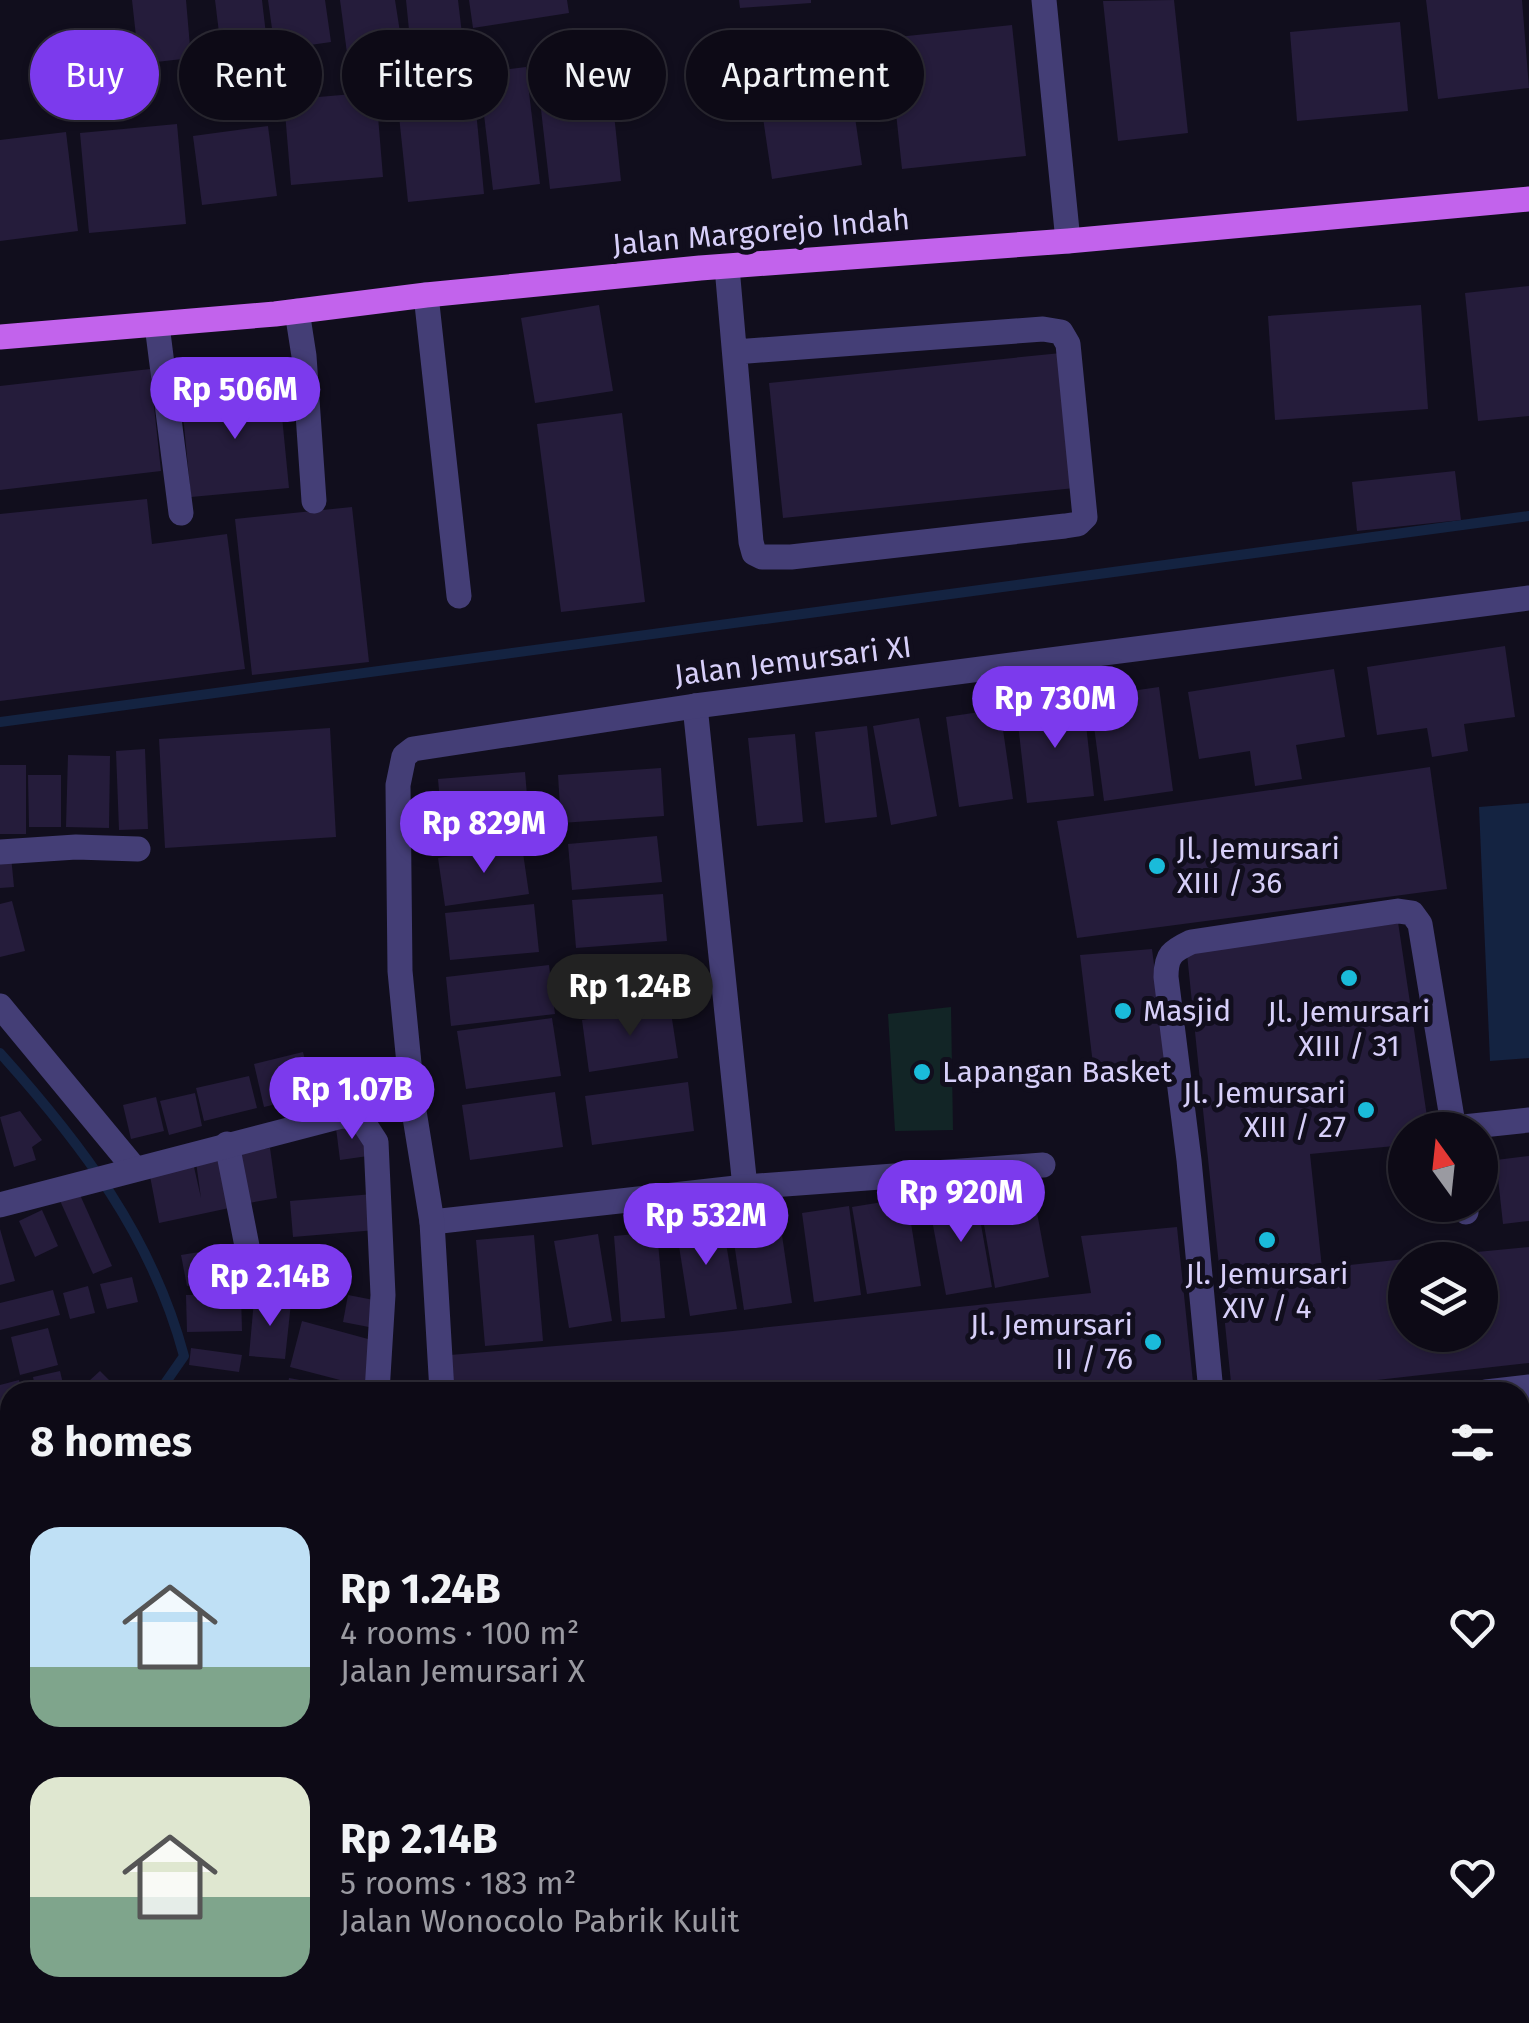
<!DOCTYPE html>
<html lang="en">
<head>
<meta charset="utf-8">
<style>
	body { margin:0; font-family:"Fira Sans",sans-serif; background:#1b1823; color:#f1f3f6; height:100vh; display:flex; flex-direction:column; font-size:38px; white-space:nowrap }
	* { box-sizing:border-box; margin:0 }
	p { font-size:32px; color:#9a9aa1 }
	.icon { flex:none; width:55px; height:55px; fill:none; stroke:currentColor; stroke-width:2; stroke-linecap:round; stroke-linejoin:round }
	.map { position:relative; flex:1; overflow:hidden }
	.panel { position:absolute; left:0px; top:1382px; width:1530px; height:642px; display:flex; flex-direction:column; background:#0d0a16; border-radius:30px 30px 0 0; box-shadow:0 2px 8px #0004,0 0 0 2px #2d2b35 }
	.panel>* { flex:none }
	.guide { position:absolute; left:30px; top:30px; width:1000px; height:90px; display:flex; gap:20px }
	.needle { width:65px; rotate:345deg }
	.controls { position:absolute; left:1388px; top:1112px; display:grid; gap:20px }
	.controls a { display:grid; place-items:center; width:110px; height:110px; border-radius:50%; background:#0d0a16; box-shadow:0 2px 8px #0004,0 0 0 2px #2d2b35; font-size:50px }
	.price { position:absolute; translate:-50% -85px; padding:0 22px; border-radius:35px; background:#7c3aed; color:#fff; font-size:32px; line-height:65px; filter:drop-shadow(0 2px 5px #0008) }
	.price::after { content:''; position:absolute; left:50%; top:60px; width:30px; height:22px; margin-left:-15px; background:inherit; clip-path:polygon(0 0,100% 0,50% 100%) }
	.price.current { background:#222; color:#fff }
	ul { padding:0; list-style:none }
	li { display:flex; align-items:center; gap:30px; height:250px; padding:0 30px }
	li span { display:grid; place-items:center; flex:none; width:280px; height:200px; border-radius:30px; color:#555 }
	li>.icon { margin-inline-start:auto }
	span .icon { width:120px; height:120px; fill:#fffc; stroke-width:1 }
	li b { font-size:42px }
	h2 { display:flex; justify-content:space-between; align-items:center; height:120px; padding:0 30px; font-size:42px }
	.tag { padding:0 35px; border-radius:45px; background:#0d0a16; box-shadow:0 2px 8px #0004,0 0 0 2px #2d2b35; font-size:35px; line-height:90px }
	.tag.current { background:#7c3aed; color:#fff }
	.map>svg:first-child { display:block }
	.green { fill:#122526 }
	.water { fill:#142341 }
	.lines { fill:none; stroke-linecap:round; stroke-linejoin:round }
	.stream { stroke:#142341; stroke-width:10 }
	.building { fill:#251c3b }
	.path { stroke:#3ba2a2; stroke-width:6; stroke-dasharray:5 8; stroke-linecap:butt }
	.minor { stroke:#443e76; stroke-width:25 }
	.major { stroke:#c263ec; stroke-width:25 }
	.poi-dot { fill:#1abbda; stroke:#110e1d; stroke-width:4 }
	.labels { text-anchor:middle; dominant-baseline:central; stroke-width:10; stroke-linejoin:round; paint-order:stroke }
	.street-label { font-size:30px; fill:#d7cff9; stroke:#110e1d }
	.poi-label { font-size:30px; fill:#d7cff9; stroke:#110e1d; text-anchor:start }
</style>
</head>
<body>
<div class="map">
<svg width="1529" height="2023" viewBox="0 0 1529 2023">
	<rect width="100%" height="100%" fill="#110e1d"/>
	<path class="green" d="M951,1007L953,1130L895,1131L888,1014Z"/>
	<path class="water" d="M1529,803V1058L1490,1061L1479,807Z"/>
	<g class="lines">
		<g class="stream">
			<path d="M0,722L1529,516"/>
			<path d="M0,1053C81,1143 152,1236 184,1356L159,1392"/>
			<path d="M0,1537L10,1529"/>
		</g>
	</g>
	<g class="building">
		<path d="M132,0H186L191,58L139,64Z"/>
		<path d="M215,0H262L267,43L221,49Z"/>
		<path d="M268,0H325L331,42L275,50Z"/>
		<path d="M340,0H395L402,45L347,53Z"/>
		<path d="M406,0H458L462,34L410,40Z"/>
		<path d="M469,0H567L569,13L473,28Z"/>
		<path d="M739,0H811V3L740,8Z"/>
		<path d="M1174,0L1188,133L1118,141L1103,1Z"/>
		<path d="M1426,0H1522L1529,88L1438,99Z"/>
		<path d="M1400,22L1408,111L1297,121L1290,32Z"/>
		<path d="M1012,25L1026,156L902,169L888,38Z"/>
		<path d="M842,29L862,165L772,179L752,43Z"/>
		<path d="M609,66L621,181L550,189L537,74Z"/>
		<path d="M526,67L540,184L493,190L479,73Z"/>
		<path d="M473,79L484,194L408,202L396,87Z"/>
		<path d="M376,92L383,177L291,185L284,100Z"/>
		<path d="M177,124L186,224L89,233L80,133Z"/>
		<path d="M268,126L277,196L202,205L193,136Z"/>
		<path d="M66,132L78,231L0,241V140Z"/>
		<path d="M1529,286V416L1478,421L1465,293Z"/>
		<path d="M599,305L613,391L535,403L521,318Z"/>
		<path d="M1421,305L1428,409L1275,420L1268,316Z"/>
		<path d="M1061,353L1075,488L783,518L769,383Z"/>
		<path d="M150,369L161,471L0,490V386Z"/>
		<path d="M279,386L289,488L191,497L181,395Z"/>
		<path d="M622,413L645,602L561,612L537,424Z"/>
		<path d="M1455,471L1461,520L1357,531L1352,482Z"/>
		<path d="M147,499L152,544L227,534L245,669L0,701V514Z"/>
		<path d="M352,507L369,662L252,675L235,519Z"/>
		<path d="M1505,646L1515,717L1464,724L1468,751L1432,757L1427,728L1377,735L1367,667Z"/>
		<path d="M1334,669L1345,737L1296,745L1302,779L1255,786L1250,751L1199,759L1188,692Z"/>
		<path d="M1159,687L1173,791L1104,801L1090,697Z"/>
		<path d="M1083,698L1094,796L1027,803L1016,706Z"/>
		<path d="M1000,709L1013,799L959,807L946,717Z"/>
		<path d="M919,718L937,816L891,825L873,726Z"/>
		<path d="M867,726L877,817L825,823L815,732Z"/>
		<path d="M330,728L336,837L165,848L159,739Z"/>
		<path d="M795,734L803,822L757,826L748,738Z"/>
		<path d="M145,749L148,829L119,830L116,751Z"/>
		<path d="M68,755L110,756L109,828L66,827Z"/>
		<rect x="0" y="765" width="26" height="69"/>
		<path d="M1430,767L1447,889L1077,938L1057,821Z"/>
		<path d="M661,768L664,816L561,823L558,775Z"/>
		<path d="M525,772L529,818L442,825L438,779Z"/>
		<path d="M28,775H61V827H29Z"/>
		<path d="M657,836L662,882L572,890L568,844Z"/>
		<path d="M522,846L529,894L445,906L438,858Z"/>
		<path d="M11,856L14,887L0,888V857Z"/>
		<path d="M663,894L667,941L576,948L572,900Z"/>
		<path d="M12,901L25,951L0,957V904Z"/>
		<path d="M534,904L539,952L450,960L445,913Z"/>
		<path d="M1398,922L1429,1130H1405V1145L1310,1154L1322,1268L1405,1259V1335H1480V1260H1425V1257L1529,1247V1363L1270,1392H1232L1187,954Z"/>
		<path d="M1152,949L1167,1066L1094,1073L1080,955Z"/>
		<path d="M549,965L555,1014L451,1026L446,977Z"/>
		<path d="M670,1006L678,1058L589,1072L582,1020Z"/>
		<path d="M552,1018L561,1076L466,1089L457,1031Z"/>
		<path d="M303,1052L314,1095L264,1107L254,1064Z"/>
		<path d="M363,1062L370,1090L320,1102L313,1074Z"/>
		<path d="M249,1076L257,1108L204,1121L196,1088Z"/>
		<path d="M688,1082L694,1131L592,1145L585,1096Z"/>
		<path d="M555,1092L563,1147L470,1160L462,1105Z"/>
		<path d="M195,1093L202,1126L169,1135L160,1101Z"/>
		<path d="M156,1097L164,1131L131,1139L123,1105Z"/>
		<path d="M20,1111L42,1140L32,1147L36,1160L14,1167L0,1117Z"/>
		<path d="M363,1124L368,1156L340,1160L336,1128Z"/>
		<path d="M270,1148L277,1198L243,1204L235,1153Z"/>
		<path d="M1529,1156V1221L1503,1224L1496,1160Z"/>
		<path d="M227,1157L234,1207L159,1223L150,1176L194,1167L201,1198L196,1162Z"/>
		<path d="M76,1186L112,1266L93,1274L57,1194Z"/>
		<path d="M1032,1186L1049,1277L995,1288L979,1196Z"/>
		<path d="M373,1194L376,1230L293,1237L290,1201Z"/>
		<path d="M976,1196L992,1287L946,1295L929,1204Z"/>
		<path d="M907,1198L921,1286L867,1294L852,1207Z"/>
		<path d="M849,1206L861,1295L814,1302L802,1213Z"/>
		<path d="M42,1210L58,1246L35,1257L19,1221Z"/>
		<path d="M779,1215L792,1303L744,1310L731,1222Z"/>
		<path d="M722,1219L737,1309L690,1316L676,1227Z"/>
		<path d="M1177,1227L1194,1392H453L450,1355L723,1332L1091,1293L1081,1236Z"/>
		<path d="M0,1229L15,1281L0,1285Z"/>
		<path d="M657,1232L665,1318L621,1322L614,1236Z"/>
		<path d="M598,1234L612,1321L569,1328L554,1241Z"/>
		<path d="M534,1235L543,1341L485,1346L476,1240Z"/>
		<path d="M242,1245L247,1275L187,1286L181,1255Z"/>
		<path d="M132,1277L138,1302L107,1309L100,1284Z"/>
		<path d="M88,1286L95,1313L70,1319L63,1293Z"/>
		<path d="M53,1290L60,1315L0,1330V1303Z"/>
		<path d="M241,1294L242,1331L187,1332L186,1295Z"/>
		<path d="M348,1295L379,1301L374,1328L343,1322Z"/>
		<path d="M254,1300L291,1303L285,1359L249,1356Z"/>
		<path d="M302,1321L379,1342L367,1387L290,1367Z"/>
		<path d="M48,1328L58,1365L20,1375L11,1337Z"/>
		<path d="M191,1348L242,1355L239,1372L189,1365Z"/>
		<path d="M60,1371L65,1392H36L33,1377Z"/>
		<path d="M100,1371L121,1392H77Z"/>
		<path d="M289,1378L316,1383L314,1392H286Z"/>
		<path d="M19,1380L22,1392H10V1414L0,1416V1385Z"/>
		<path d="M248,1381L278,1387L277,1392H246Z"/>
		<path d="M0,1440L10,1471L0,1476Z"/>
		<path d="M10,1547V1762L6,1761L0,1644V1556Z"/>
		<path d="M1520,1818L1529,1875V1934L1520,1935Z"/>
		<path d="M5,1861L10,1862V1919L0,1918Z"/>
		<path d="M1529,1941V1992L1520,1994V1942Z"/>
		<path d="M1529,2006V2023H1501L1500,2015H1520V2007Z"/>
		<path d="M196,2015H303L311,2023H193Z"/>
		<path d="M326,2015H679L686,2023H333Z"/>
		<path d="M847,2015H934L935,2023H848Z"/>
		<path d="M941,2015H1006L1007,2023H942Z"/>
		<path d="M1375,2015H1433L1434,2023H1377Z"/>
	</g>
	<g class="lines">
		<path class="path" d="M1058,2015L1059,2023"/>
		<g class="minor">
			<path d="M1044,0L1068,241"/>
			<path d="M727,267L751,542L754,553L762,557H791L1065,526L1078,524L1085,517L1068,344L1061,332L1043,329L735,352"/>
			<path d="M426,295L459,596"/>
			<path d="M297,311L304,356L314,501"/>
			<path d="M157,325L181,513"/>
			<path d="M695,706L745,1187"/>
			<path d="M0,852L76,847L138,849"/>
			<path d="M0,1006L135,1169"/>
			<path d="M1454,1128L1529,1120"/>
			<path d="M227,1144L256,1292"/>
			<path d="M0,1205L342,1116L361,1119L376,1142L383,1295L377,1392"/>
			<path d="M1465,1205L1466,1212"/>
			<path d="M432,1222L745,1187L1043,1165"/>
			<path d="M442,1392L432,1222L413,1105L400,971L398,785L404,756L413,749L695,706L1529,598"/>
			<path d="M1211,1392L1189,1160L1166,977C1166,955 1172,951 1191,942L1398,911L1412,913L1420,924L1454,1130"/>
			<path d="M1486,1392L1529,1387"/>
			<path d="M311,2015L318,2023"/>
			<path d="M751,2015L758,2023"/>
			<path d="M148,2023L151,2015"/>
		</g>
		<path class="major" d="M0,337L275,314L426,295L700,268L1068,241L1529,199"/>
	</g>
	<g class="poi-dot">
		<circle cx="1157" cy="866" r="10"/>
		<circle cx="1349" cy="978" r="10"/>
		<circle cx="1123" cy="1011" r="10"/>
		<circle cx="922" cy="1072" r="10"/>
		<circle cx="1366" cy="1110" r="10"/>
		<circle cx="1267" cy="1240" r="10"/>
		<circle cx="1153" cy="1342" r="10"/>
	</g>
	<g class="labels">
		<g class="street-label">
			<text transform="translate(761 232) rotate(-5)">Jalan Margorejo Indah</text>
			<text transform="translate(793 661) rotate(-7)">Jalan Jemursari XI</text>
		</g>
		<g class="poi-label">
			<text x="1177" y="849">Jl. Jemursari<tspan x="1177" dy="34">XIII / 36</tspan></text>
			<text x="1143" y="1011">Masjid</text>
			<text x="1349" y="1012" text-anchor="middle">Jl. Jemursari<tspan x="1349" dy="34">XIII / 31</tspan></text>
			<text x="942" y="1072">Lapangan Basket</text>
			<text x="1346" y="1093" text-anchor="end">Jl. Jemursari<tspan x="1346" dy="34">XIII / 27</tspan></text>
			<text x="1267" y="1274" text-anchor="middle">Jl. Jemursari<tspan x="1267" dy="34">XIV / 4</tspan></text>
			<text x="1133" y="1325" text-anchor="end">Jl. Jemursari<tspan x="1133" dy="34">II / 76</tspan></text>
		</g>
	</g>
</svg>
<div class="controls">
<a><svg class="needle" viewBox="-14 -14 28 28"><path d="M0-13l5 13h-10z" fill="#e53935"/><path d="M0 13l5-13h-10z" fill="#9a9aa1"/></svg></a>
<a><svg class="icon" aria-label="layers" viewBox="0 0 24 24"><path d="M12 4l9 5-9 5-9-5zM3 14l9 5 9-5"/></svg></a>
</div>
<b class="price" style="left:235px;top:442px">Rp 506M</b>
<b class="price" style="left:1055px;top:751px">Rp 730M</b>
<b class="price" style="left:484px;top:876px">Rp 829M</b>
<b class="price current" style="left:630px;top:1039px">Rp 1.24B</b>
<b class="price" style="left:352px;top:1142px">Rp 1.07B</b>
<b class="price" style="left:961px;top:1245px">Rp 920M</b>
<b class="price" style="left:706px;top:1268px">Rp 532M</b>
<b class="price" style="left:270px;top:1329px">Rp 2.14B</b>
<div class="guide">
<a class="tag current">Buy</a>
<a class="tag">Rent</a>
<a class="tag">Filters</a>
<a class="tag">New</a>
<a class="tag">Apartment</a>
</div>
<section class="panel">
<h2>8 homes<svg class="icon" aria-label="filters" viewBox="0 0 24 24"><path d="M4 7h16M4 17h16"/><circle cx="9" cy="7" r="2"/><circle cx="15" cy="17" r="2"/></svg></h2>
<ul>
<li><span style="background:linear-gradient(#bfe0f5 70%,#7fa58c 0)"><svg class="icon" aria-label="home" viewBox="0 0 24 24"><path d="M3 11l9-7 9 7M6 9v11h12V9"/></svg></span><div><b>Rp 1.24B</b><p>4 rooms · 100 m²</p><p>Jalan Jemursari X</p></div><svg class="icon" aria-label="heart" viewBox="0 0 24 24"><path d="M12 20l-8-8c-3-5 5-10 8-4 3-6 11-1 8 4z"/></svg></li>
<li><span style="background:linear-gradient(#dfe7d0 60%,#7fa58c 0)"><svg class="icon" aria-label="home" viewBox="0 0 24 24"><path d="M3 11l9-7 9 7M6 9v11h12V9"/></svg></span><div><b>Rp 2.14B</b><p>5 rooms · 183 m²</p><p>Jalan Wonocolo Pabrik Kulit</p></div><svg class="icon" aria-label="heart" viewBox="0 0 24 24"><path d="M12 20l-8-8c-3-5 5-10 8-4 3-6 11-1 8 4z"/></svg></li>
</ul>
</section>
</div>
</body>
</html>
